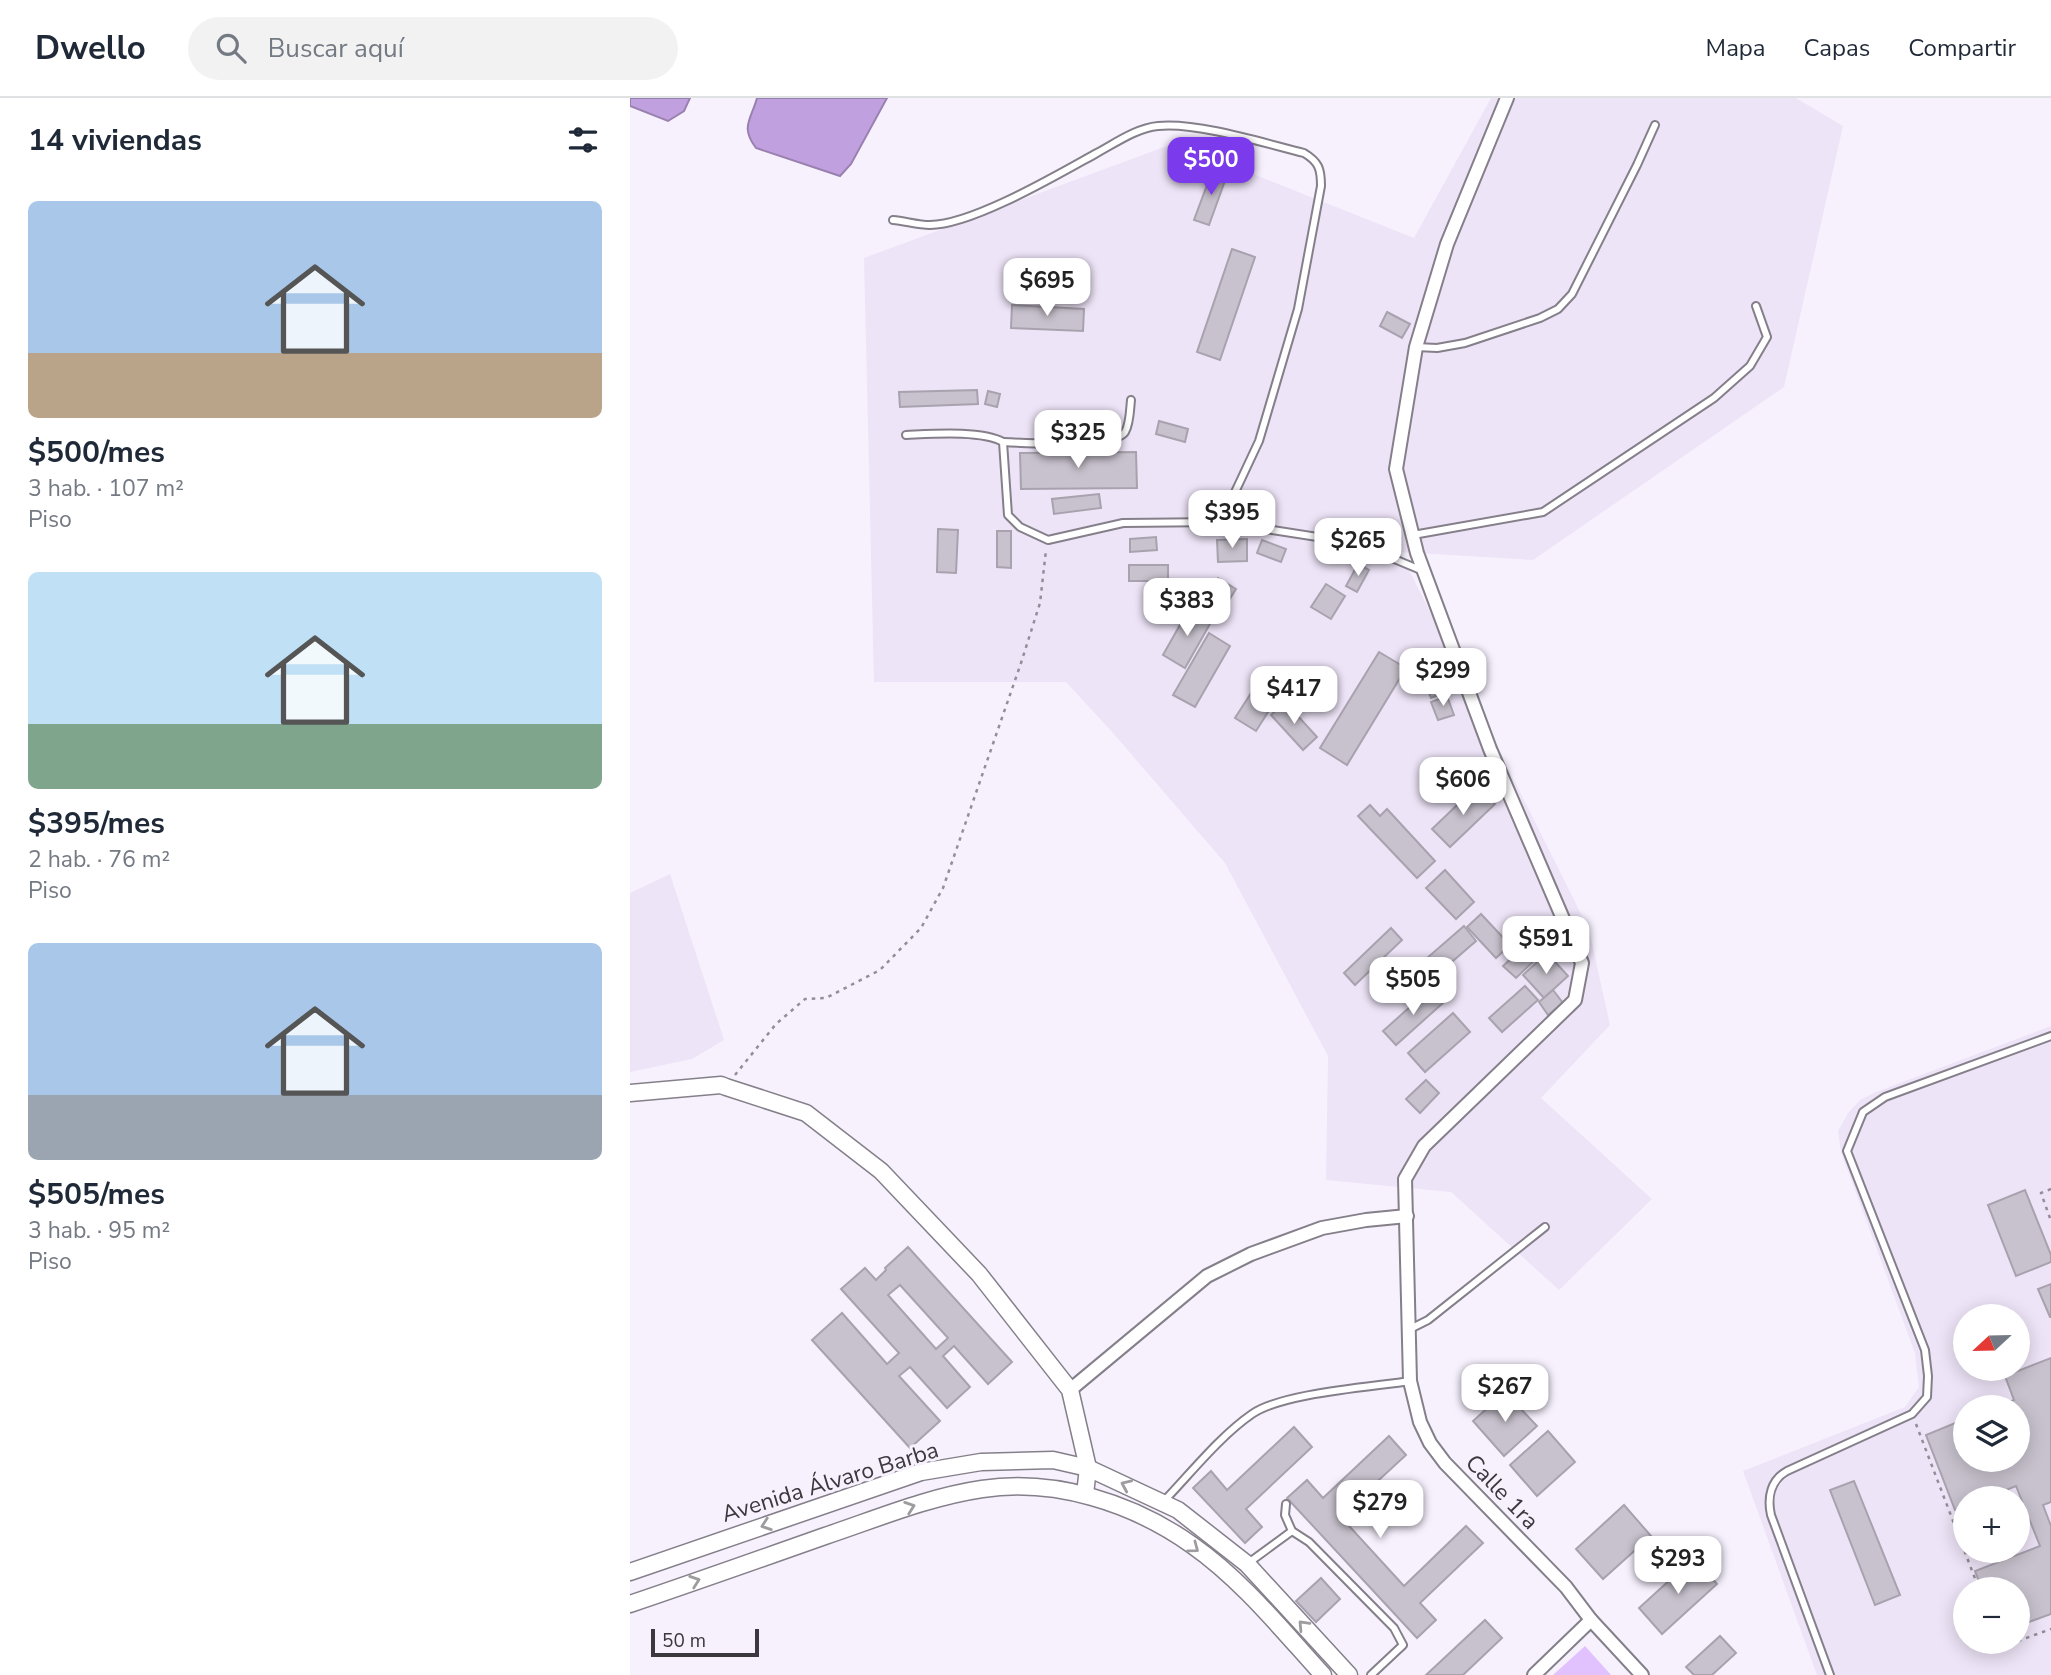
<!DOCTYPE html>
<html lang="es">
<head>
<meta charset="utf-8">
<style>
	body { margin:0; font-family:"Nunito Sans",sans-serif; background:#f2f2f3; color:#1f2937; height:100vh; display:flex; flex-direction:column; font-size:26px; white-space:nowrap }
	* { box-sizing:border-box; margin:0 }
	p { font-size:23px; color:#747a83 }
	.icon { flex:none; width:38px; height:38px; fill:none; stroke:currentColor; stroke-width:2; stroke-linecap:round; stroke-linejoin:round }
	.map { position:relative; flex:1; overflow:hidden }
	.sheet { display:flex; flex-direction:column; background:#fff; width:630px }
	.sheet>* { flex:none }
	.needle { width:46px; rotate:248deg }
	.controls { position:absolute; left:1323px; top:1206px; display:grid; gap:14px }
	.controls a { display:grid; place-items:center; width:77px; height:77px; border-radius:50%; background:#fff; box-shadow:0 4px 18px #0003; font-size:35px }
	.scale { position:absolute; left:21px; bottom:18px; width:108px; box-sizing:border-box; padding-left:7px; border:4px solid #3c393e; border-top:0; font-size:19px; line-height:24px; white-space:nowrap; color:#3c393e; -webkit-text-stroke:5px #f7f1fe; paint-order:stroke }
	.price { position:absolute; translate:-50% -60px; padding:0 16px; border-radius:14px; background:#fff; color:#222; font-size:23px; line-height:46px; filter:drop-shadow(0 2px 4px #0008) }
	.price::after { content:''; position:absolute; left:50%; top:42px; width:21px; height:16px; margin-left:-10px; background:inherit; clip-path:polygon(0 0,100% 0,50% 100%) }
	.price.active { background:#7c3aed; color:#fff }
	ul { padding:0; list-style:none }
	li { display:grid; align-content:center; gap:14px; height:371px; padding:0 28px }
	li span { display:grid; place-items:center; height:217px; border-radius:10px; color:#555 }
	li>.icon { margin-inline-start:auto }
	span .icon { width:126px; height:126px; fill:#fffc; stroke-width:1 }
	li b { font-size:30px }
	h2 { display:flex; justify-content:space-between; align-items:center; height:84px; padding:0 28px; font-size:30px }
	header { display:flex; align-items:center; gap:42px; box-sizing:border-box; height:98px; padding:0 35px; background:#fff; border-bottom:2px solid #e0e1e3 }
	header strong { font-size:33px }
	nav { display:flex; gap:38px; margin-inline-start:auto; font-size:24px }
	.search { width:490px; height:63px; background:#f2f2f3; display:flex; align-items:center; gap:18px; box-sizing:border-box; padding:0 24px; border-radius:38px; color:#747a83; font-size:26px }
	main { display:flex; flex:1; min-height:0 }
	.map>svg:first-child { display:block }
	.built { fill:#ede4f7; fill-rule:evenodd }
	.green { fill:#e1c2ff }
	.water { fill:#c1a0e0; stroke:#9981af; stroke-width:2 }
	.building { fill:#c8c2ce; stroke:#a8a2ae; stroke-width:2; fill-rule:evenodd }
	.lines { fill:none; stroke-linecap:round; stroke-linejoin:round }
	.lane-casing { stroke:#857f8a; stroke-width:10 }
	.street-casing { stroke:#857f8a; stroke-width:16 }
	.secondary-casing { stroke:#857f8a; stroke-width:19 }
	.path { stroke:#928e97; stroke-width:2.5; stroke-dasharray:3.5 5; stroke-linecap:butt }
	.lane { stroke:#fff; stroke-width:6 }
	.street { stroke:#fff; stroke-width:12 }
	.secondary { stroke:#fff; stroke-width:16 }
	.oneway { stroke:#9e9c9e }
	.labels { text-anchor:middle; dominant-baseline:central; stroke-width:6; stroke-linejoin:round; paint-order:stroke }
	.street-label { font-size:23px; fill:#3c393e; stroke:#f7f1fe }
</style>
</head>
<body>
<header>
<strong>Dwello</strong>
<div class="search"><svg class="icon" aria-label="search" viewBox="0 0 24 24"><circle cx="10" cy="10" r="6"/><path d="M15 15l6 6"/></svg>Buscar aquí</div>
<nav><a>Mapa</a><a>Capas</a><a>Compartir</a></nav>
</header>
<main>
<section class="sheet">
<h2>14 viviendas<svg class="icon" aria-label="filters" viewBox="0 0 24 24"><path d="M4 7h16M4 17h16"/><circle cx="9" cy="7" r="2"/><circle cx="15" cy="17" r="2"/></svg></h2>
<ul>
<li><span style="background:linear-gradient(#a9c7e8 70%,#b9a48a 0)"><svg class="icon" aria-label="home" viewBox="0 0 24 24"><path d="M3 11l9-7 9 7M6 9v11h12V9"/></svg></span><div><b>$500/mes</b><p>3 hab. · 107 m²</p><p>Piso</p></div></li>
<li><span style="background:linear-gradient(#bfe0f5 70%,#7fa58c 0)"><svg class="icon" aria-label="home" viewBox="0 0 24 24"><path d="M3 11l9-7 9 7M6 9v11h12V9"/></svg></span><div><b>$395/mes</b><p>2 hab. · 76 m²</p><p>Piso</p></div></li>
<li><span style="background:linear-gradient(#a9c7e8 70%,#9aa5b1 0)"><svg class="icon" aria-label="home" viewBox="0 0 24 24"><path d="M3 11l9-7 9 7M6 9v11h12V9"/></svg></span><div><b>$505/mes</b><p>3 hab. · 95 m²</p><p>Piso</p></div></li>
</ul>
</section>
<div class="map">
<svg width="1421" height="1577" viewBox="0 0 1421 1577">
	<rect width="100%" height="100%" fill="#f7f1fe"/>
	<g class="built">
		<path d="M861,0H1166L1213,28L1154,289L903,462L770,454L959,832L980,927L911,1000L1022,1101L929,1192L821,1094L696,1082L698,958L595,765L483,635L436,584H244L234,160L545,45L784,140Z"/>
		<path d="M40,776L94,942L62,961L0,974V795Z"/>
		<path d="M1421,928V1577H1187L1113,1373L1275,1309L1289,1289L1285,1255L1211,1054L1208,1033L1218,1015L1230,1002L1246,994ZM1335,1218H1388V1270H1335ZM1335,1309H1388V1362H1335ZM1335,1400H1388V1452H1335ZM1335,1491H1388V1544H1335Z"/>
	</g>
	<path class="green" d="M955,1548L981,1577H923Z"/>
	<g class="water">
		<path d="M0,0H60L54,13L38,23L0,8Z"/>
		<path d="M127,0H257L221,66L210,78L126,50C110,29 121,22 127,0Z"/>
	</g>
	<g class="building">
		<path d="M583,71L597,77L579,127L564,122Z"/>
		<path d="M602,151L625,159L590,262L567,254Z"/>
		<path d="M382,207L454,211L453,233L381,230Z"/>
		<path d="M757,214L780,226L772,240L750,228Z"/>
		<path d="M347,292L348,306L270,309L269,294Z"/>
		<path d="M358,293L370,296L367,309L355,306Z"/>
		<path d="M529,323L558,331L555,344L526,336Z"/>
		<path d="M506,354L507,390L391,391L390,355Z"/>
		<path d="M469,396L471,410L424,416L422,401Z"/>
		<path d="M308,431L328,432L326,475L307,474Z"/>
		<path d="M367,433H381V470L367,469Z"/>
		<path d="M526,439L527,452L500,454V441Z"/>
		<path d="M617,441V463L588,464L587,442Z"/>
		<path d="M632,442L656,451L651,464L627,455Z"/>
		<path d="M728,466L739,472L727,494L716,488Z"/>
		<rect x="499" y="467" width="39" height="16"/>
		<path d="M588,480L606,491L591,515L573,504Z"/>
		<path d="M696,486L715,498L701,521L681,509Z"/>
		<path d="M559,511L581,524L555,570L533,557Z"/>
		<path d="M579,535L600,548L565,609L543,597Z"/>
		<path d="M749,554L776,570L717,667L690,650Z"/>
		<path d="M805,566L816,594L801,600L790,572Z"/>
		<path d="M636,572L656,586L626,633L605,620Z"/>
		<path d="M817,598L824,617L808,622L801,604Z"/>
		<path d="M655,604L687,639L673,652L641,617Z"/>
		<path d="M847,688L865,706L820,749L802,731Z"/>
		<path d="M740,707L750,718L757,711L805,763L787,780L728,718Z"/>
		<path d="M815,772L844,804L826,821L796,790Z"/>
		<path d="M851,816L880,847L866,860L837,829Z"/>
		<path d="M834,828L846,843L802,881L789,867Z"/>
		<path d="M761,830L772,842L725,887L714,875Z"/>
		<path d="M901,842L913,854L886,880L873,868Z"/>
		<path d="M917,855L938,878L914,900L893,877Z"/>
		<path d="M895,888L908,902L872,934L859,920Z"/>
		<path d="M800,891L813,905L766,947L753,933Z"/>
		<path d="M923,892L933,905L918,917L909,904Z"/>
		<path d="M823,915L840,934L795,974L778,955Z"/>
		<path d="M796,982L809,995L790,1015L776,1001Z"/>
		<path d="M1395,1092L1421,1157V1164L1386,1178L1358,1107Z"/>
		<path d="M278,1149L382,1264L358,1286L324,1248L313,1258L340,1289L317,1310L280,1269L269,1278L310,1323L280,1350L182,1242L212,1215L257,1266L269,1255L211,1191L235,1170L246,1182L256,1172L255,1170ZM270,1187L318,1240L306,1251L258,1197Z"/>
		<path d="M1421,1186V1219H1420L1408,1191Z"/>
		<path d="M1421,1260V1404L1413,1407L1421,1428V1516L1388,1528V1491H1352L1345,1473L1410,1448L1386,1388L1356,1400H1335V1408L1325,1412L1296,1337L1335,1321V1362H1388V1309H1367L1384,1302L1375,1278Z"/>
		<path d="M875,1294L907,1328L874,1358L843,1323Z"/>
		<path d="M664,1329L682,1349L616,1411L632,1429L615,1445L563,1390L581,1373L597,1392Z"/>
		<path d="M918,1333L945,1364L907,1398L880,1367Z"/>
		<path d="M759,1338L776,1357L710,1418L774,1488L836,1428L853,1445L790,1505L806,1522L787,1540L657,1400L677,1382L693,1400Z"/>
		<path d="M1224,1383L1270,1497L1245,1507L1200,1392Z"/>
		<path d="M994,1407L1021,1438L973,1481L946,1451Z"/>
		<path d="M1064,1460L1087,1486L1032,1536L1009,1510Z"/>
		<path d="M691,1480L710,1501L686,1524L666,1503Z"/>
		<path d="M855,1522L872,1540L833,1577H796Z"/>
		<path d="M1090,1538L1106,1555L1082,1577H1064L1056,1569Z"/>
	</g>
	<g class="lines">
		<g class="lane-casing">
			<g id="lane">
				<path d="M263,122C275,123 288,127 300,127C342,127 427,77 465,56C484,46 506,30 528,28C567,24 634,45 674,55C689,64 691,71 691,88L668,211L629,343L591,424"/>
				<path d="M786,249L807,250L835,245L910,220L928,211L942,196L1007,67L1025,27"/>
				<path d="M276,337C301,336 351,332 373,344L378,417L390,429L418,442L493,425L591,424L726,445L793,473"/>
				<path d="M373,344C392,345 486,350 495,334C500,326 500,311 501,302"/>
				<path d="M783,437L913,414L1084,300L1120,268L1137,239L1126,208"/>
				<path d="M780,1231L798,1222L915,1129"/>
				<path d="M533,1404C560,1376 590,1338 622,1316C652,1295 741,1289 780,1283"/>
				<path d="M656,1406L655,1417L662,1433"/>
				<path d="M617,1466L662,1433L679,1444L764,1530L773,1547L741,1577"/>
				<path d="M1200,1577L1141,1417C1137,1399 1141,1382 1157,1373L1282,1316L1297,1299L1298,1278L1295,1252L1217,1053L1233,1014L1255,999L1421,938"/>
			</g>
		</g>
		<g class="street-casing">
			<g id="street">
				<path d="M877,0L817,146L786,249L766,371L787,455L860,651L952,865L945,902L794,1048L775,1081L780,1283L790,1324L800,1345L815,1365L936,1489L961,1522L1012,1577"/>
				<path d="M440,1292L577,1178L621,1156L692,1130L736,1122L777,1118"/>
				<path d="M904,1577L961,1522"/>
			</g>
		</g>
		<g class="secondary-casing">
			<g id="secondary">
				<path d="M0,995L91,987L96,989L176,1015L251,1073L349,1176L440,1292L458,1370L455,1396"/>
				<path d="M0,1474L291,1374L351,1364L423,1362L458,1370L548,1412L617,1466L719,1577"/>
				<path d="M0,1506C65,1484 130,1461 195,1438C246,1421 298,1399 352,1391C425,1380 503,1405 562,1447C612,1482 652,1532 693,1577"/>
			</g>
		</g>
		<g class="path">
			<path d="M105,977L146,926L175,901L196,900L250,872L291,830L313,790L391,565L410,505L416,452"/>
			<path d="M1421,1091L1411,1095L1421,1123"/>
			<path d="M1286,1326L1349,1491"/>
			<path d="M1388,1543L1421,1531"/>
			<path d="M1373,1544H1387"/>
		</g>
		<use href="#lane" class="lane"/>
		<use href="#street" class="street"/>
		<use href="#secondary" class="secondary"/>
	</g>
	<defs><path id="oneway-chevron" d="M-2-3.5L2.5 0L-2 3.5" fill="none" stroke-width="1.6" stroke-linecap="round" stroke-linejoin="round" transform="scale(1.75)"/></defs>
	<g class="oneway">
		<use href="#oneway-chevron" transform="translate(496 1387) rotate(-156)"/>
		<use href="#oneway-chevron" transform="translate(280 1409) rotate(-19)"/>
		<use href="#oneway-chevron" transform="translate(136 1427) rotate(161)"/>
		<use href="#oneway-chevron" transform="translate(564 1450) rotate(37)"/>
		<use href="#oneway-chevron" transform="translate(65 1483) rotate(-19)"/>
		<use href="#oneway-chevron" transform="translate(673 1527) rotate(-133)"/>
	</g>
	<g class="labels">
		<g class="street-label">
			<text transform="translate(200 1384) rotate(-17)">Avenida Álvaro Barba</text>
			<text transform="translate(872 1394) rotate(46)">Calle 1ra</text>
		</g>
	</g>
</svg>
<div class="controls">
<a><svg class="needle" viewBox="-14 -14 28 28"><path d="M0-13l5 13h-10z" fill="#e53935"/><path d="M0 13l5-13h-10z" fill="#747a83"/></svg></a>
<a><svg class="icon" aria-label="layers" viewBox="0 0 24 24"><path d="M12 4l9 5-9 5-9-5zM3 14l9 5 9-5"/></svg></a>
<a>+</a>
<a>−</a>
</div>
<div class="scale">50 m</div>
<b class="price active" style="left:581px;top:99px">$500</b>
<b class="price" style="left:417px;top:220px">$695</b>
<b class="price" style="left:448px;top:372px">$325</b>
<b class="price" style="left:602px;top:452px">$395</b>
<b class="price" style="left:728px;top:480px">$265</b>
<b class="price" style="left:557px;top:540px">$383</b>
<b class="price" style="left:813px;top:610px">$299</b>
<b class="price" style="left:664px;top:628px">$417</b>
<b class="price" style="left:833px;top:719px">$606</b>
<b class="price" style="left:916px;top:878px">$591</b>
<b class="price" style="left:783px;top:919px">$505</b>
<b class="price" style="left:875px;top:1326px">$267</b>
<b class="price" style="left:750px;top:1442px">$279</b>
<b class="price" style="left:1048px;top:1498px">$293</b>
</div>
</main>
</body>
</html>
